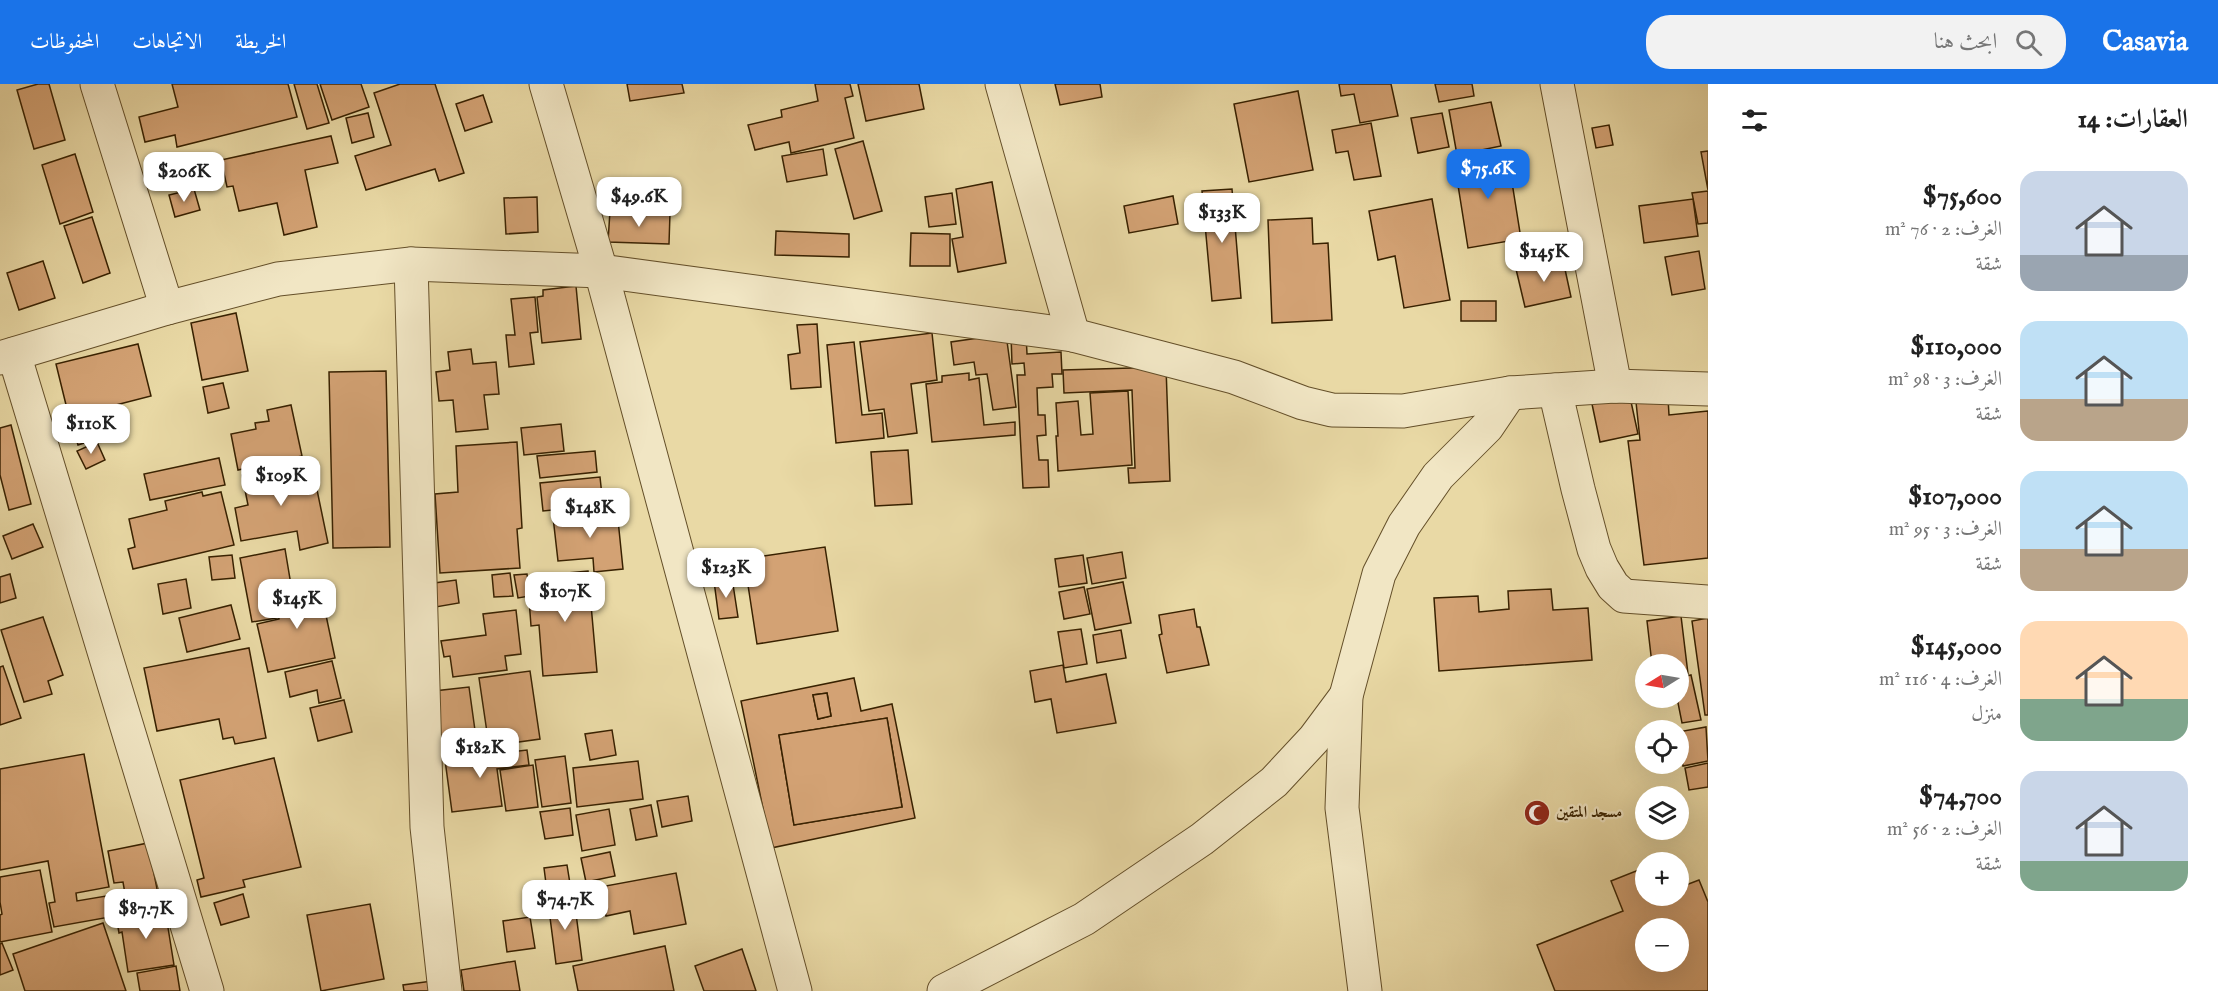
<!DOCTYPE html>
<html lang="ar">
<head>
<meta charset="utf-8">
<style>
	body { margin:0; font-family:"IM FELL English",Amiri,serif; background:#f2f2f2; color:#222; direction:rtl; height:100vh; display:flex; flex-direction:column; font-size:22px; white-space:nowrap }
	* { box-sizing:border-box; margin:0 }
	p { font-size:20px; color:#767676 }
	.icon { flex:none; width:33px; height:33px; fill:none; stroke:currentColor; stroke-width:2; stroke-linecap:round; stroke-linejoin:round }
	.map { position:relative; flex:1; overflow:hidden; direction:ltr }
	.drawer { display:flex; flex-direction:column; background:#fff; width:510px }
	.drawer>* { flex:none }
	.needle { width:39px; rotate:259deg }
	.buttons { position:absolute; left:1635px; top:570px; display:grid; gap:12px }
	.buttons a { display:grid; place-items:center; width:54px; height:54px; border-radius:50%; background:#fff; box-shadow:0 6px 24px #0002; font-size:30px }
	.price { position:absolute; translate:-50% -51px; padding:0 14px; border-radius:12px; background:#fff; color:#222; font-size:20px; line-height:39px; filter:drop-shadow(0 2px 3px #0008) }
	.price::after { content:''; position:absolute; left:50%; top:36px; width:18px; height:14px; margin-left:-9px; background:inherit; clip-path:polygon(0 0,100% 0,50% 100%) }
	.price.current { background:#1a73e8; color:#fff }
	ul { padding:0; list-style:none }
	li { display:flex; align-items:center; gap:18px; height:150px; padding:0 30px }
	li span { display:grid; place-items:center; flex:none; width:168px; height:120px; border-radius:18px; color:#555 }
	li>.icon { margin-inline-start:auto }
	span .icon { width:72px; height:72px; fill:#fffc; stroke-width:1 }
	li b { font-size:26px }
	h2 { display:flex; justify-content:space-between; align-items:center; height:72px; padding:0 30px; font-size:26px }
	header { display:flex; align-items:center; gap:36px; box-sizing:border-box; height:84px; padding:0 30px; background:#1a73e8; color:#fff }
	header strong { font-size:28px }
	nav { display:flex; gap:33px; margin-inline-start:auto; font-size:21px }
	.search { width:420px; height:54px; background:#f2f2f2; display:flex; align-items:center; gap:15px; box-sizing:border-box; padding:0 21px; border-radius:24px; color:#767676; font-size:22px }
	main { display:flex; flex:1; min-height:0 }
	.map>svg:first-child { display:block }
	.building { fill:#d3a274; stroke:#382100; stroke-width:1.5; fill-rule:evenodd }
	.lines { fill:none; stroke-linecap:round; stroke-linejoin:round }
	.street-casing { stroke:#644f29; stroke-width:35 }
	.street { stroke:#f1e6c4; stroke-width:33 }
	.labels { text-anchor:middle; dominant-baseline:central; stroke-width:4.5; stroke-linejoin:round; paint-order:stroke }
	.poi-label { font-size:16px; font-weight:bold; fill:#382100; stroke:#f1e6c4; text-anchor:start }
</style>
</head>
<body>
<header>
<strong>Casavia</strong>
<div class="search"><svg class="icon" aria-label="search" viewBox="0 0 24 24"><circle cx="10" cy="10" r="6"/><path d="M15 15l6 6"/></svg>ابحث هنا</div>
<nav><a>الخريطة</a><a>الاتجاهات</a><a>المحفوظات</a></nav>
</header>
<main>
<section class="drawer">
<h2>العقارات: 14<svg class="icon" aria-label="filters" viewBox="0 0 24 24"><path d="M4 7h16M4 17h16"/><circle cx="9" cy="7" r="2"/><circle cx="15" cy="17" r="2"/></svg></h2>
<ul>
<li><span style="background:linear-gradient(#c9d6e8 70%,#9aa5b1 0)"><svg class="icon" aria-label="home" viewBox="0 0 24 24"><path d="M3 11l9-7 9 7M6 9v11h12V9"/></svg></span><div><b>$75,600</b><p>الغرف: 2 · 76 m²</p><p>شقة</p></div></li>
<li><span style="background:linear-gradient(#bfe0f5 65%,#b9a48a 0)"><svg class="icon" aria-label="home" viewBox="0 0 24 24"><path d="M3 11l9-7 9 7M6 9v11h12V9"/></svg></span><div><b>$110,000</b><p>الغرف: 3 · 98 m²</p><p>شقة</p></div></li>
<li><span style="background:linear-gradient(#bfe0f5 65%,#b9a48a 0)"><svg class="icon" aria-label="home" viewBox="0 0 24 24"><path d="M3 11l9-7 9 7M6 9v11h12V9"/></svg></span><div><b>$107,000</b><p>الغرف: 3 · 95 m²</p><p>شقة</p></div></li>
<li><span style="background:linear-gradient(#ffd9b3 65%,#7fa58c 0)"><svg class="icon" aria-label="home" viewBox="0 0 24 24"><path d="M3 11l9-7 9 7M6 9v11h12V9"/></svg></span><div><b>$145,000</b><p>الغرف: 4 · 116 m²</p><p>منزل</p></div></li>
<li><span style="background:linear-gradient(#c9d6e8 75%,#7fa58c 0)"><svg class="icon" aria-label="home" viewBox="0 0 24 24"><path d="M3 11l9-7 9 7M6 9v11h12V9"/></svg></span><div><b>$74,700</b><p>الغرف: 2 · 56 m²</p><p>شقة</p></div></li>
</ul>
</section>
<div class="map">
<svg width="1708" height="907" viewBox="0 0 1708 907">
	<rect width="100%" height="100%" fill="#e9d9a5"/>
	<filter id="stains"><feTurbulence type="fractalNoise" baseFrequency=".00333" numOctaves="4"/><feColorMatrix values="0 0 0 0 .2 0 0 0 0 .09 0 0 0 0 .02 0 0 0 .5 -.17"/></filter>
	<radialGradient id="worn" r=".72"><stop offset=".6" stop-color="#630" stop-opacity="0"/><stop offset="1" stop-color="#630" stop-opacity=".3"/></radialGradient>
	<g class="building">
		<path d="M38,0H49L65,56L34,65L17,6Z"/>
		<path d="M172,0H288L297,33L177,63L175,51L145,58L139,33L178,23Z"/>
		<path d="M294,0H317L329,39L307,45Z"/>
		<path d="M320,0H361L369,23L332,36Z"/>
		<path d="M400,0H435L464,89L439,97L435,85L366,106L355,72L391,61L374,9Z"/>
		<path d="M627,0H682L684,9L630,17Z"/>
		<path d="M815,0H850L853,12L845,14L854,54L791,69L789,58L755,66L748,41L782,33L781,26L818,17Z"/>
		<path d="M858,0H919L924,25L866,37Z"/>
		<path d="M1055,0H1100L1102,13L1060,21Z"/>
		<path d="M1339,0H1391L1398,32L1360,39L1354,10L1341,12Z"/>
		<path d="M1435,0H1472L1474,12L1439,18Z"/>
		<path d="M1298,7L1313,86L1249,98L1234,20Z"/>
		<path d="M483,11L492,38L465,47L456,20Z"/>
		<path d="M1491,18L1501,62L1457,71L1449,26Z"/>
		<path d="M368,29L374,53L352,59L346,34Z"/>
		<path d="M1442,29L1449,63L1418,69L1411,34Z"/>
		<path d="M1371,39L1381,92L1354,96L1348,67L1336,69L1332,46Z"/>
		<path d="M1609,41L1613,61L1596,64L1592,44Z"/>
		<path d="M331,52L338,79L305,86L317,143L284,151L277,119L239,127L233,102L227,103L221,76Z"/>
		<path d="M863,57L882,127L854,135L835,65Z"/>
		<path d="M823,65L827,91L787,98L782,72Z"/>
		<path d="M1507,67L1521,155L1468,164L1454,76Z"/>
		<path d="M1708,67V106L1701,68Z"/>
		<path d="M75,70L93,128L60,140L42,81Z"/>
		<path d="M992,98L1006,179L958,188L952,155L963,153L956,105Z"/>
		<path d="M194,105L200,126L175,133L169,111Z"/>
		<path d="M1232,105L1241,214L1212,217L1202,107Z"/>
		<path d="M1708,107V139L1698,140L1692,109Z"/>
		<path d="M952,109L956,140L929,143L925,113Z"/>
		<path d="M1173,112L1178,140L1129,149L1124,122Z"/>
		<path d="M537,113L538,148L506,150L504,114Z"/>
		<path d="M1432,115L1450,216L1404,224L1395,172L1378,176L1369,127Z"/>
		<path d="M1693,115L1698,152L1644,159L1639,122Z"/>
		<path d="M610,127L670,129L669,160L608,158Z"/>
		<path d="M92,133L110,189L83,199L64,142Z"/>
		<path d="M1312,134L1313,160L1328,159L1332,236L1272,239L1268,136Z"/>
		<path d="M776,147L849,150V173L775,171Z"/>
		<path d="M911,149L950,150V182H910Z"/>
		<path d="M1699,167L1705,205L1672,211L1665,173Z"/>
		<path d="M1563,176L1571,213L1525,223L1516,185Z"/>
		<path d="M43,177L55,214L19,226L7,189Z"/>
		<path d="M576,202L581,255L542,259L537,213L543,212V206Z"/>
		<path d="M535,213L538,248L530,249L534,280L509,283L506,251H515L511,215Z"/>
		<rect x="1461" y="217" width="35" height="20"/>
		<path d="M236,229L248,287L202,296L191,239Z"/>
		<path d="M817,240L821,303L791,305L788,271L800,269L797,241Z"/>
		<path d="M932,249L937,296L911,300L917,349L888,353L884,325L869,327L860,258Z"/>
		<path d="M1006,250L1016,323L993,326L987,290L976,291L974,278L954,281L951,258Z"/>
		<path d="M1026,250L1027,270L1061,268L1062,290H1052L1053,303L1037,304L1038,331H1045L1046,351L1037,352L1039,376H1048L1049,403L1023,404L1017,291H1025L1024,279L1012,280L1011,251Z"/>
		<path d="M854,258L862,331L882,329L884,354L836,359L827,261Z"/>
		<path d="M138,260L151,312L69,333L56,280Z"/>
		<path d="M471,265L473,280L496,278L499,310L484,311L488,345L456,348L453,316L439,317L436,288L450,286L448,268Z"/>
		<path d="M1166,283L1170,397L1129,399L1128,384H1135L1132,306L1064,309L1063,286Z"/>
		<path d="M386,287L390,463L333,464L329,288Z"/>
		<path d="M969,289V296L979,294L984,341L1015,338V351L932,358L926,300L942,298V292Z"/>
		<path d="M223,299L229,324L208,329L203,303Z"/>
		<path d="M1128,307L1132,381L1058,387L1056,352H1058L1056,319L1078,317L1081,351L1093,350L1090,309Z"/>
		<path d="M1630,313L1638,350L1600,358L1592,320Z"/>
		<path d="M1668,314L1669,331L1708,327V474L1644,481L1628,357L1640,356L1636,318Z"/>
		<path d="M291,321L302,372L238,386L231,350L256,345L255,339L269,337L267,326Z"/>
		<path d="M89,334L96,355L78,361L72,340Z"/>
		<path d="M561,340L564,367L524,371L521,344Z"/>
		<path d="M11,341L31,420L9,426L0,391V344Z"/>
		<path d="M97,358L105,376L86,385L77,367Z"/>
		<path d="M517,358L522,444L517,445L520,484L440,489L435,410L458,408L456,362Z"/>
		<path d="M908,366L912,420L875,422L871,368Z"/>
		<path d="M595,367L597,388L540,394L537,372Z"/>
		<path d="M219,374L225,401L150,416L144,390Z"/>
		<path d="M296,379L301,404L316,401L328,459L300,466L297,447L241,457L235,424L248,421L242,391Z"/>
		<path d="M600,393L603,421L543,427L540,399Z"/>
		<path d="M202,408L203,412L221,408L234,461L133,485L128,465L135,463L129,435L167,426L165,417Z"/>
		<path d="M617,426L623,485L594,488L593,474L558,477L553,433Z"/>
		<path d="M33,440L43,463L12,475L3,452Z"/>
		<path d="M825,463L838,547L757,560L744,475Z"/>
		<path d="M285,465L291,501L272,505L277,534L252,538L240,474Z"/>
		<path d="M1122,468L1126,494L1092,500L1087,474Z"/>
		<path d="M232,471L235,494L212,496L209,473Z"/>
		<path d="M1083,471L1087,499L1059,503L1055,475Z"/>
		<path d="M588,487L597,588L543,592L539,541L531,542L529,515L536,514L535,492Z"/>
		<path d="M510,489L513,512L494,513L492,491Z"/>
		<path d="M10,490L16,514L0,519V493Z"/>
		<path d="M527,490L530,512L518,514L514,491Z"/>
		<path d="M732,494L738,533L719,535L714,497Z"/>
		<path d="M186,495L191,524L163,530L158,500Z"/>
		<path d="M456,496L459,519L430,524L427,500Z"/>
		<path d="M319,498L335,574L268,588L257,540L279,535L274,507Z"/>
		<path d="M1123,498L1131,539L1095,546L1087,505Z"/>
		<path d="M1084,503L1090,530L1064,535L1059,508Z"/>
		<path d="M1551,505L1553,526L1588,524L1592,576L1439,587L1434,514L1478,512L1479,528L1509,525L1508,507Z"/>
		<path d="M231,521L240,555L187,568L179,534Z"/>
		<path d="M1194,525L1197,543H1200L1209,581L1167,589L1159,551L1162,550L1159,531Z"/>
		<path d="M516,526L521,570L505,572L507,586L453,593L450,572L444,573L441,557L486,551L483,530Z"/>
		<path d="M1681,532L1688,590L1678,592V580H1652L1647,537Z"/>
		<path d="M43,533L63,591L48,597L52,610L24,618L1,546Z"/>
		<path d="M1708,534V631H1705L1692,537Z"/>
		<path d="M1081,545L1087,580L1064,584L1058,548Z"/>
		<path d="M1121,546L1126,574L1097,579L1093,551Z"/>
		<path d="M249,564L266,654L235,660L233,653L223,655L219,635L157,647L144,584Z"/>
		<path d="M332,577L341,614L319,619L317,606L290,613L285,588Z"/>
		<path d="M1063,581L1066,598L1106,590L1116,639L1057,649L1051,615L1035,618L1030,587Z"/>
		<path d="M3,582L21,634L0,641V583Z"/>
		<path d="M530,587L540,655L489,662L479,594Z"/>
		<path d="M1691,591L1701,636L1682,639L1677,614L1678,594Z"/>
		<path d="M854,594L861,627L892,620L915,734L771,764L741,617ZM827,609L831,632L818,635L813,611ZM887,634L902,723L794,741L779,651Z"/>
		<path d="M469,603L478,668L442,672L434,607Z"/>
		<path d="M827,609L831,632L818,635L813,611Z"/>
		<path d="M344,616L352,648L318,657L310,624Z"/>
		<path d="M887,634L902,723L794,741L779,651Z"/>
		<path d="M1706,643L1708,677L1683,682L1678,648Z"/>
		<path d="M612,646L616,671L590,676L585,650Z"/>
		<path d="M527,666L529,681L497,685L502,722L452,728L445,676Z"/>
		<path d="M84,670L109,803L76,809L77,817L106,812L110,833L54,843L49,819L55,818L48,777L0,786V685Z"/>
		<path d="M565,672L571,719L542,723L535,676Z"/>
		<path d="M274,674L301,783L243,796L245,803L201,813L197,796L204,794L180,696Z"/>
		<path d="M638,677L643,715L577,723L573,684Z"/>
		<path d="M1708,679V703L1689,706L1685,684Z"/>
		<path d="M533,681L538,723L506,727L500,686Z"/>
		<path d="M688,712L692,737L662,743L657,717Z"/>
		<path d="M651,721L657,752L636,756L630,725Z"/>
		<path d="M570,724L573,751L545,755L540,728Z"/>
		<path d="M609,725L615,761L582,767L576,731Z"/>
		<path d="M148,759L160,820L128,827L123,798L114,799L108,767Z"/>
		<path d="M610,768L615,792L586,798L581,774Z"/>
		<path d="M567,781L572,812L548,815L544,784Z"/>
		<path d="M1646,783V812H1678V804L1699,796L1708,818V907H1555L1537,861L1623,827L1611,797ZM1646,844H1678V878H1646Z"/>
		<path d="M40,786L52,848L0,858V831L2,830L0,818V793Z"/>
		<path d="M676,789L686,840L634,850L630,827L606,832L600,803Z"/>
		<path d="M243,810L249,833L221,841L214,819Z"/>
		<path d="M574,814L582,876L556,880L548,818Z"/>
		<path d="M370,820L384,895L321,907L307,831Z"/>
		<path d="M165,825L174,881L128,888L122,848L119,849L116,832Z"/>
		<path d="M530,833L535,864L507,868L503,837Z"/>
		<path d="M103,839L126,907H25L13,870Z"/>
		<path d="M2,859L13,886L0,891V860Z"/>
		<path d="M665,862L674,907H578L573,882Z"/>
		<path d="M742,865L756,907H704L695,882Z"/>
		<path d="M515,877L520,907H464L461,886Z"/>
		<path d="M176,882L180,907H140L137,889Z"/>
		<path d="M432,897L433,907H404L403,901Z"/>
	</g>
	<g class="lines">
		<g class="street-casing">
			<g id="street">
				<path d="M97,0L167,224"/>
				<path d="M546,0L601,187L795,907"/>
				<path d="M1002,0L1073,251"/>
				<path d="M1557,0L1615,302"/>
				<path d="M411,180L427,743L445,907"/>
				<path d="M14,270L207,907"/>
				<path d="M0,274L167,224L278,195L411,180L601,187L1073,251L1234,293L1303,319L1332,326L1403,327L1510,309L1615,302L1708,305"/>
				<path d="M1555,306L1578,405L1594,465L1602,484L1613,502L1624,512L1708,518"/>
				<path d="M944,907L1084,835L1202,755L1274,698L1314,655L1346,612"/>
				<path d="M1365,907L1342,724L1346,612L1379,490L1404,441L1438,392L1487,343L1510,309"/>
			</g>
		</g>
		<use href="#street" class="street"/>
	</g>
	<defs>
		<g id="mosque-disc" transform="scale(1.35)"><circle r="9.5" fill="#8f2418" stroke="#f1e6c4"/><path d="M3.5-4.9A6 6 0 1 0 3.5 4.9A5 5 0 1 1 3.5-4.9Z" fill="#fff"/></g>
	</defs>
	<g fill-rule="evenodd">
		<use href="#mosque-disc" x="1537" y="729"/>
	</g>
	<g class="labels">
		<g class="poi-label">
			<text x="1556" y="729">مسجد المتقين</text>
		</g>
	</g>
	<rect width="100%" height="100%" filter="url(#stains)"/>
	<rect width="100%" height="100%" fill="url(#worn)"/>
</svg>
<div class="buttons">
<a><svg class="needle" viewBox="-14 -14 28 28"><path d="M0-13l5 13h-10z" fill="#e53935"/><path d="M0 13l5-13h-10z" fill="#767676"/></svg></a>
<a><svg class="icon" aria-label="locate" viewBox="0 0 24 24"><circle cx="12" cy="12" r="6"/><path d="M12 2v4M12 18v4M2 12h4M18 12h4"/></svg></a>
<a><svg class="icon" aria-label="layers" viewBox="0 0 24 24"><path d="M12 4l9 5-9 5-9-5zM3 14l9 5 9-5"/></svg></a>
<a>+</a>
<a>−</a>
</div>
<b class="price current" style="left:1488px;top:116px">$75.6K</b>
<b class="price" style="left:184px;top:119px">$206K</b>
<b class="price" style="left:639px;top:144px">$49.6K</b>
<b class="price" style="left:1222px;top:160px">$133K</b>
<b class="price" style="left:1544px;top:199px">$145K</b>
<b class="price" style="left:91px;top:371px">$110K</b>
<b class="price" style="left:281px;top:423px">$109K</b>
<b class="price" style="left:590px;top:455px">$148K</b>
<b class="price" style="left:726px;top:515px">$123K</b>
<b class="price" style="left:565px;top:539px">$107K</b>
<b class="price" style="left:297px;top:546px">$145K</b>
<b class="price" style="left:480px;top:695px">$182K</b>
<b class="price" style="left:565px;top:847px">$74.7K</b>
<b class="price" style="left:146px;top:856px">$87.7K</b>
</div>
</main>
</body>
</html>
